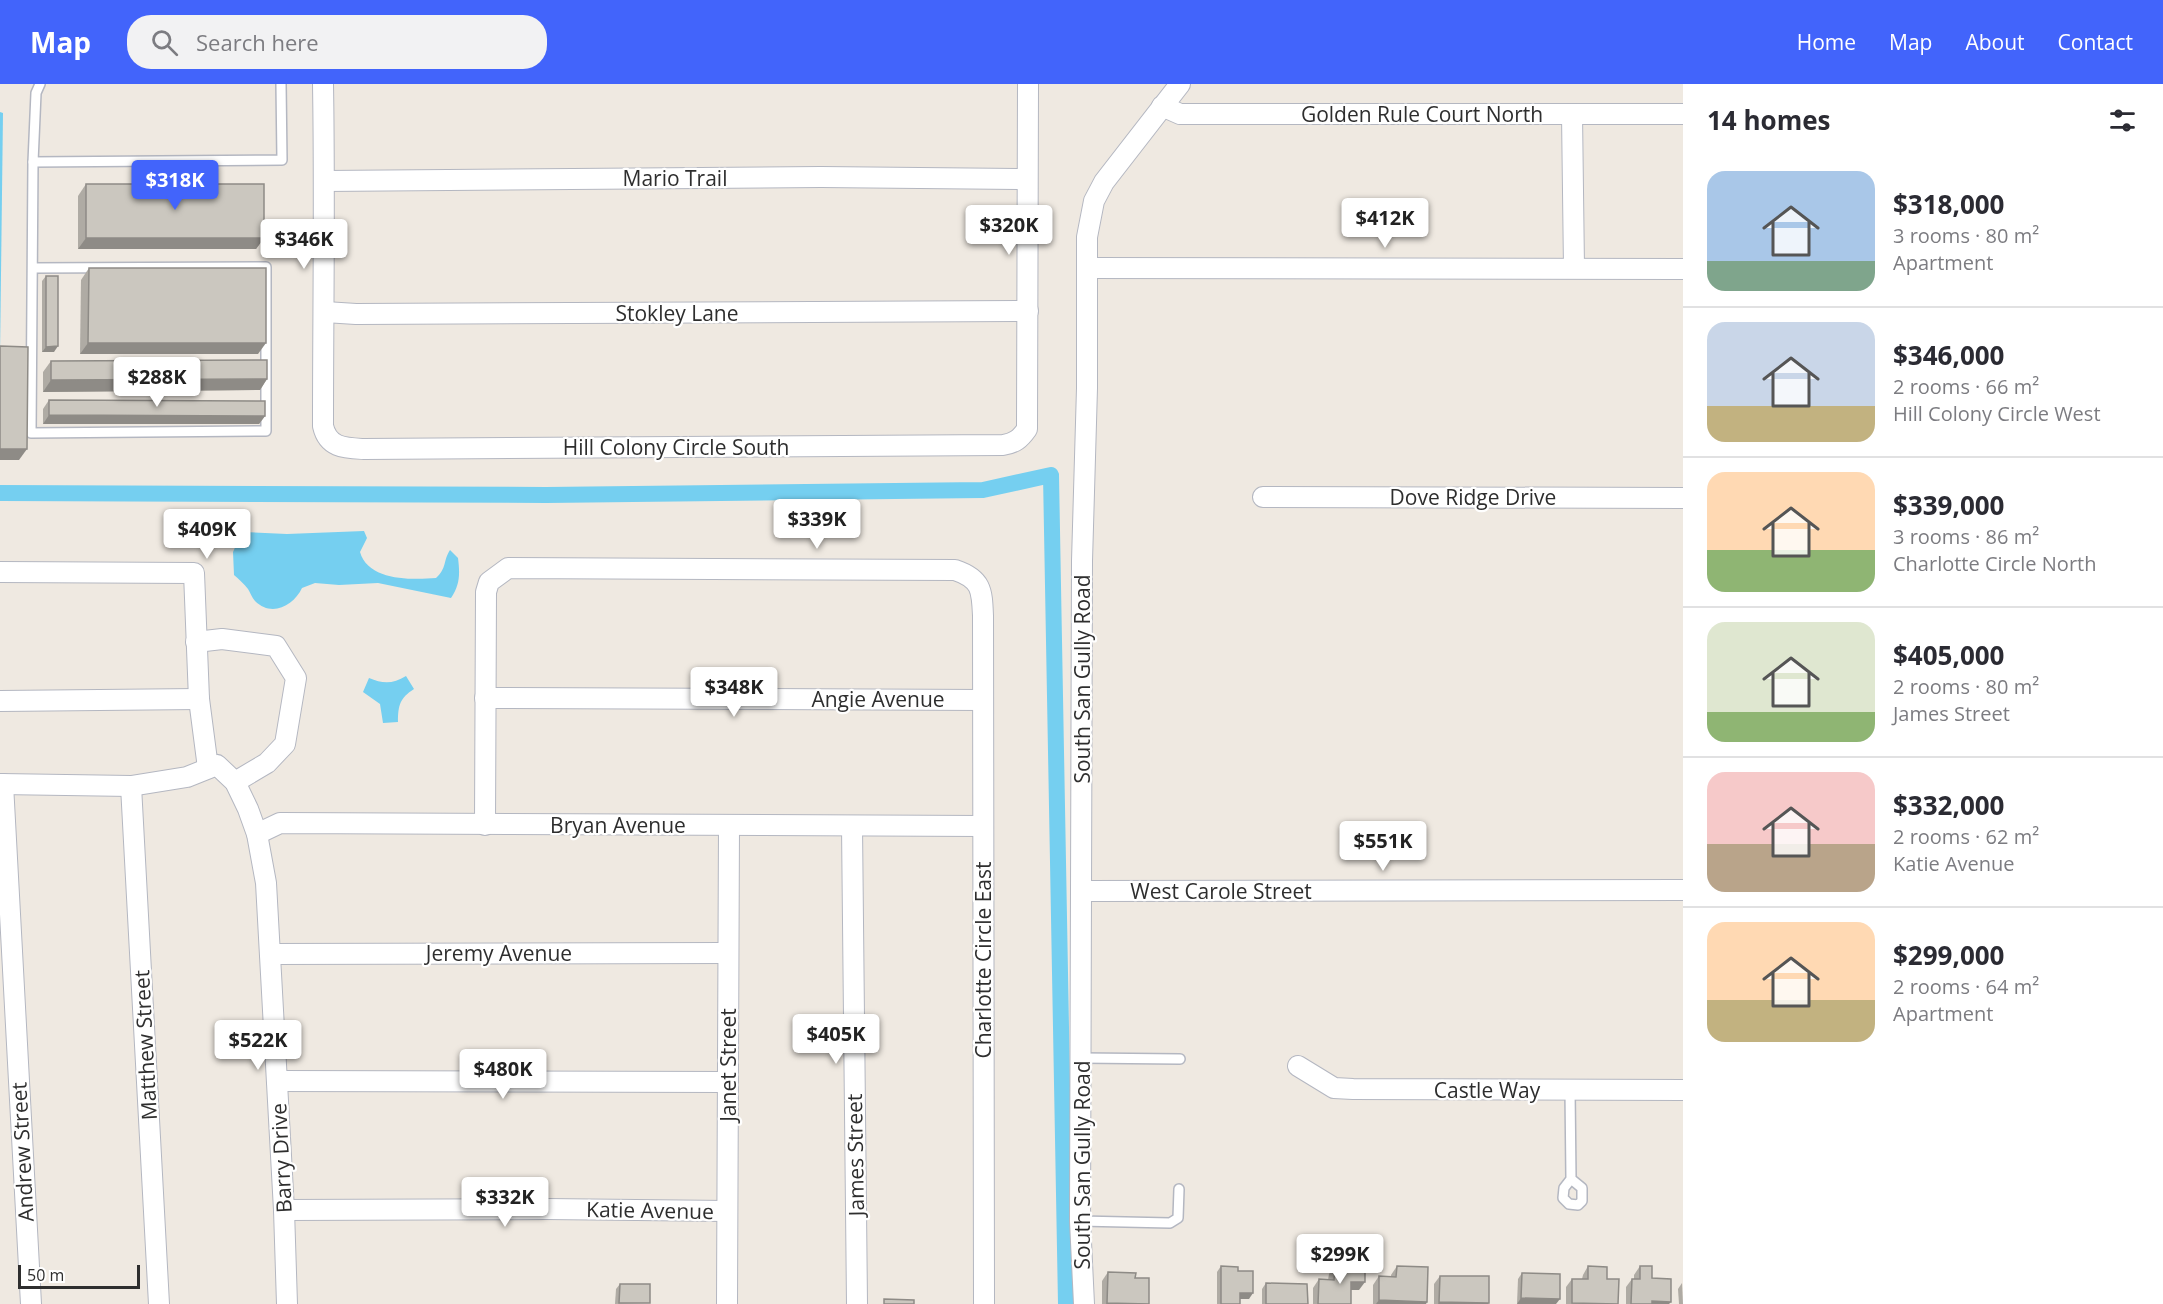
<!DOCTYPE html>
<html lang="en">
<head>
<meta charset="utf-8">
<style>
	body { margin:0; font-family:"Open Sans",sans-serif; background:#f2f2f3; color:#2b2b33; height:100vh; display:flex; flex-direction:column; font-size:22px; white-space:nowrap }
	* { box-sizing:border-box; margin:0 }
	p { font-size:20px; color:#7c7c81 }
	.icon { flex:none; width:33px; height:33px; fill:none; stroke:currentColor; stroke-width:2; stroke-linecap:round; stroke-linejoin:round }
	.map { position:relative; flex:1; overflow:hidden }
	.side { display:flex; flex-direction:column; background:#fff; width:480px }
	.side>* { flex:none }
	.scale { position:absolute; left:18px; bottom:15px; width:122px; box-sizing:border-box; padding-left:6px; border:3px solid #2e2e2e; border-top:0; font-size:16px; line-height:21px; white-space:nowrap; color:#2e2e2e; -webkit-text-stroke:4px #fff; paint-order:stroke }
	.price { position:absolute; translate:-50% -51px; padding:0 14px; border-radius:6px; background:#fff; color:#222; font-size:20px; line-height:39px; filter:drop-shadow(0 2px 3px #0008) }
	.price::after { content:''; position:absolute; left:50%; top:36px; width:18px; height:14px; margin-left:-9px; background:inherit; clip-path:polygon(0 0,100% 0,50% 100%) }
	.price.selected { background:#4264fb; color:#fff }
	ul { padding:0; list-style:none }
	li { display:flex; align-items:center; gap:18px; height:150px; padding:0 24px }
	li+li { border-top:2px solid #e1e1e2 }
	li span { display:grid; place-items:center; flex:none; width:168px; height:120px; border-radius:18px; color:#555 }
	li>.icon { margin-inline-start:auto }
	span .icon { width:72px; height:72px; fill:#fffc; stroke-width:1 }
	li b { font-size:26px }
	h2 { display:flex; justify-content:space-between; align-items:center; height:72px; padding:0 24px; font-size:26px }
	header { display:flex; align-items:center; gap:36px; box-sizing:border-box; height:84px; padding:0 30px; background:#4264fb; color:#fff }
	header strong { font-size:28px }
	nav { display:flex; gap:33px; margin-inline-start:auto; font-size:21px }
	.search { width:420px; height:54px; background:#f2f2f3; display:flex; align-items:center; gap:15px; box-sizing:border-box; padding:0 21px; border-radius:24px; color:#7c7c81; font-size:22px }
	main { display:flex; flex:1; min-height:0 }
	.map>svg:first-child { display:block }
	.water { fill:#75cff0 }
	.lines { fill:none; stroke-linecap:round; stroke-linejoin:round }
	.canal { stroke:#75cff0; stroke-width:16 }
	.lane-casing { stroke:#b4b7c1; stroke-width:12 }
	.street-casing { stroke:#b4b7c1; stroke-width:22 }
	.lane { stroke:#fff; stroke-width:9 }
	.street { stroke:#fff; stroke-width:20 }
	.wall { fill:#afaba4 }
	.shaded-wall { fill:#8e8b86 }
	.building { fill:#cbc7bf; stroke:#8e8b86; stroke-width:1.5 }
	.labels { text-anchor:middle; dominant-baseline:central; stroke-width:4.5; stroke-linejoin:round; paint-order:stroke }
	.street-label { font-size:21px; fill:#2e2e2e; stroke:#fff }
</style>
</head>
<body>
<header>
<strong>Map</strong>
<div class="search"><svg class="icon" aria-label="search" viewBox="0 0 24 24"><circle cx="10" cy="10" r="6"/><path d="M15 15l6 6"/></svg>Search here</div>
<nav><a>Home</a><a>Map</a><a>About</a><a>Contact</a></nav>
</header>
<main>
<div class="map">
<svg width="1683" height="1220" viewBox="0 0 1683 1220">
	<rect width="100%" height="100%" fill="#efe9e1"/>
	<g class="water">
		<path d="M0,28L3,29L0,271Z"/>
		<path d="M364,447L367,454L360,468C368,497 412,496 436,494C447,484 443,477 450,466L458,474C460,490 460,501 451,514L378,499L339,501L315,499L302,504C294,521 272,534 255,517C252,514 250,508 248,505C244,500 239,495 234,491L233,468L242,448L287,450Z"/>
		<path d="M406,592L414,605C400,614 398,621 398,638L383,639L380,620L363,608L369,594C383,600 393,600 406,592Z"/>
	</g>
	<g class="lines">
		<path class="canal" d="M0,409L546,411L983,406L1051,391L1066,1220"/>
		<g class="lane-casing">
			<g id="lane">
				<path d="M40,0L36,9L33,78L282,76L281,0"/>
				<path d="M33,78L31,349L266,347V183L33,184"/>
				<path d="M1081,974L1180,975"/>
				<path d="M1570,1006L1571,1095L1564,1104L1563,1114L1569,1120L1578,1121L1582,1117V1104L1571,1095"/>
				<path d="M1080,1137L1170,1139L1178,1134L1179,1105"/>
			</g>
		</g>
		<g class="street-casing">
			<g id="street">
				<path d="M323,0C325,114 323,228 323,342C328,364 345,364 364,365L1003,361C1015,359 1020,355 1027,345L1028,0"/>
				<path d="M1162,22L1180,30H1683"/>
				<path d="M1572,30L1574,184"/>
				<path d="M324,97L821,93L1026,95"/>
				<path d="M1087,184L1683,185"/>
				<path d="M325,228L356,230L1028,227"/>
				<path d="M1263,413L1683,414"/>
				<path d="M0,488L194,489L199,615L208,684"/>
				<path d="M196,558L222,555L276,562L296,594L285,660L267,679L235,698"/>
				<path d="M485,614L983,616"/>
				<path d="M0,617L199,615"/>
				<path d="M0,700L131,702L187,693L217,681L235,698L248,725L257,750L266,799L284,1126L287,1220"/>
				<path d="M3,700L31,1220"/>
				<path d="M131,702L159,1220"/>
				<path d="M485,741L486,508L489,498L508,484L955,486C982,495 982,507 983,532L984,1220"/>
				<path d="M852,742L857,1220"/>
				<path d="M257,750L280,739L982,742"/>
				<path d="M1083,807L1683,806"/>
				<path d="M270,870L728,869"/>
				<path d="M1298,982L1334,1004L1353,1005L1683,1006"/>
				<path d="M277,997L727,998"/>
				<path d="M284,1126L546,1125L727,1127"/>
				<path d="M727,1220L729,741"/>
				<path d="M1084,1220L1080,1137L1082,477L1087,304V153L1094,117L1104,98L1180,0"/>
			</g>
		</g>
		<use href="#lane" class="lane"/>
		<use href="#street" class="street"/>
	</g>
	<g class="wall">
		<path d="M86,100L264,154L256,165H78V112Z"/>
		<path d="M89,184L258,270H80L81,196Z"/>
		<path d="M46,192L54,268H42V197Z"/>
		<path d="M51,277L267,295L260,306L43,308V288Z"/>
		<path d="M49,316L265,332L259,340H43V325Z"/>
		<path d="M1221,1182L1238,1187L1249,1215H1240V1220H1217V1188Z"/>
		<path d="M1335,1182L1359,1206H1351V1220H1313V1204L1319,1195L1328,1196L1329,1190Z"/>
		<path d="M1397,1182L1426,1220H1373V1201L1379,1192L1391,1193V1191Z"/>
		<path d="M1588,1182L1607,1195L1618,1220H1566V1203L1572,1195H1582L1583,1191Z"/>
		<path d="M1640,1182L1652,1194L1669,1220H1626V1203L1632,1195H1634V1191Z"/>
		<path d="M1108,1188L1135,1194L1148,1220H1102V1197Z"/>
		<path d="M1522,1189L1560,1215L1517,1220L1518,1195Z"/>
		<path d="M1440,1192L1488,1220H1434V1200Z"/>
		<path d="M1266,1199L1308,1220H1262V1205Z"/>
		<path d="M1682,1199L1683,1220H1679L1678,1205Z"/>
		<path d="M620,1200L650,1219L615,1220L616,1205Z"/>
	</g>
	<g class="shaded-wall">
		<path d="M86,154H264L256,165H78Z"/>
		<path d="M88,259H266L258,270H80Z"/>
		<path d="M58,262L54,268H42L46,263Z"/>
		<path d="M267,295L260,306L43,308L51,296Z"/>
		<path d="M49,331L265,332L259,340H43Z"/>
		<path d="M0,365H27L19,376H0Z"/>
		<path d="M1351,1198H1365L1359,1206H1345Z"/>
		<path d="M1240,1209H1253L1249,1215H1236Z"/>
		<path d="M1521,1214L1560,1215L1556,1220H1517Z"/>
		<path d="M1379,1216L1427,1218L1426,1220H1376Z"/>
		<path d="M1652,1217L1671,1218L1669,1220H1650Z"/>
		<path d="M1439,1218L1489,1219L1488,1220H1438Z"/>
		<path d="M1107,1219L1148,1220H1106Z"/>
	</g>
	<g class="building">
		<rect x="86" y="100" width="178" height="54"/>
		<path d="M89,184H266V259H88Z"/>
		<path d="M46,192H58V262L46,263Z"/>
		<path d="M0,262L28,263L27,365H0Z"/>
		<path d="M267,276V295L51,296V277Z"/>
		<path d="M49,316L265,317V332L49,331Z"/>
		<path d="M1221,1182L1238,1183V1187H1253V1209H1240V1220H1221Z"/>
		<path d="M1335,1182H1365V1198H1351V1220H1318L1319,1195L1334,1196Z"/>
		<path d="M1397,1182L1428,1183L1427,1218L1379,1216V1192L1396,1193Z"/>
		<path d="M1588,1182L1607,1183V1195H1619L1618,1220L1572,1219V1195H1588Z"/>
		<path d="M1640,1182H1652V1194L1671,1195V1218L1652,1217V1220H1631L1632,1195H1640Z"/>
		<path d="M1108,1188L1136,1189L1135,1194H1149V1220L1107,1219Z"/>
		<path d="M1522,1189L1560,1190V1215L1521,1214Z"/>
		<path d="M1440,1192H1489V1219L1439,1218Z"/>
		<path d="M1266,1199L1307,1200L1308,1220H1266Z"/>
		<path d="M620,1200H650V1219H619Z"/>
		<path d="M884,1215L914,1216V1220H884Z"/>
	</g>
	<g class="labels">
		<g class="street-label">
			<text x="1422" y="30">Golden Rule Court North</text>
			<text x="675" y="94">Mario Trail</text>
			<text x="677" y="229">Stokley Lane</text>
			<text x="676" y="363">Hill Colony Circle South</text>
			<text x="1473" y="413">Dove Ridge Drive</text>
			<text transform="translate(1082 595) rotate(-90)">South San Gully Road</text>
			<text x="878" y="615">Angie Avenue</text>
			<text x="618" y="741">Bryan Avenue</text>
			<text x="1221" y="807">West Carole Street</text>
			<text x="499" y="869">Jeremy Avenue</text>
			<text transform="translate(983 876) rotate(-90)">Charlotte Circle East</text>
			<text transform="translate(145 961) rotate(-93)">Matthew Street</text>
			<text transform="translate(728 981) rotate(-90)">Janet Street</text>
			<text x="1487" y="1006">Castle Way</text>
			<text transform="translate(22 1068) rotate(-93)">Andrew Street</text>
			<text transform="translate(855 1071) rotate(-91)">James Street</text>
			<text transform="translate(281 1074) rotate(-93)">Barry Drive</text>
			<text transform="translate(1082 1081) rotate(-90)">South San Gully Road</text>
			<text transform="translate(650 1126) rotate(1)">Katie Avenue</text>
		</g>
	</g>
</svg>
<div class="scale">50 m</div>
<b class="price selected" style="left:175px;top:127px">$318K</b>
<b class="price" style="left:1385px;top:165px">$412K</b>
<b class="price" style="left:1009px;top:172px">$320K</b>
<b class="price" style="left:304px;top:186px">$346K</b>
<b class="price" style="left:157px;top:324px">$288K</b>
<b class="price" style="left:817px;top:466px">$339K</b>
<b class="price" style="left:207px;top:476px">$409K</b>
<b class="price" style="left:734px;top:634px">$348K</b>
<b class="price" style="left:1383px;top:788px">$551K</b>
<b class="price" style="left:836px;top:981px">$405K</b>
<b class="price" style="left:258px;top:987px">$522K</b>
<b class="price" style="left:503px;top:1016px">$480K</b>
<b class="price" style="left:505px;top:1144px">$332K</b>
<b class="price" style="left:1340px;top:1201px">$299K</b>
</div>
<section class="side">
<h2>14 homes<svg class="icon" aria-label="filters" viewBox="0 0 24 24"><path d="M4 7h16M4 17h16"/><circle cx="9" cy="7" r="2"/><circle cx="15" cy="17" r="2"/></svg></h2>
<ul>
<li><span style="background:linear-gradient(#a9c7e8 75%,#7fa58c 0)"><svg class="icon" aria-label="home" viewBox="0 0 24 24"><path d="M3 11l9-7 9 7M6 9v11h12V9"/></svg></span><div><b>$318,000</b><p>3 rooms · 80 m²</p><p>Apartment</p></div></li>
<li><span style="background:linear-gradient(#c9d6e8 70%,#c2b280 0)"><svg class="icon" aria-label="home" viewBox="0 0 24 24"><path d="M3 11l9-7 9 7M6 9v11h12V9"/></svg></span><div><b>$346,000</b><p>2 rooms · 66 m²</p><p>Hill Colony Circle West</p></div></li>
<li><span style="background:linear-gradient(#ffd9b3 65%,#8fb573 0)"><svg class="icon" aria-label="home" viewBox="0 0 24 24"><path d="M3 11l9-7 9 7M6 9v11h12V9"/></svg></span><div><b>$339,000</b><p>3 rooms · 86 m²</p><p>Charlotte Circle North</p></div></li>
<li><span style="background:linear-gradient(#dfe7d0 75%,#8fb573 0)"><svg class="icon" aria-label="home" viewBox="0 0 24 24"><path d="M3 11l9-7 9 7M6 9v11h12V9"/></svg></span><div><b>$405,000</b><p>2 rooms · 80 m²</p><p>James Street</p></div></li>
<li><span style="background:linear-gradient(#f6c9c9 60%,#b9a48a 0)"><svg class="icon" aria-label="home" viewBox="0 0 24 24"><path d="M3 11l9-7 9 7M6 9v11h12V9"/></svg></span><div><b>$332,000</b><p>2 rooms · 62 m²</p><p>Katie Avenue</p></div></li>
<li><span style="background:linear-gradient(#ffd9b3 65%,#c2b280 0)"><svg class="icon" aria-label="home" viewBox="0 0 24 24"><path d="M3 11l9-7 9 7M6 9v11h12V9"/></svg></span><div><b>$299,000</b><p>2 rooms · 64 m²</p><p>Apartment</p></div></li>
</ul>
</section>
</main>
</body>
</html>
